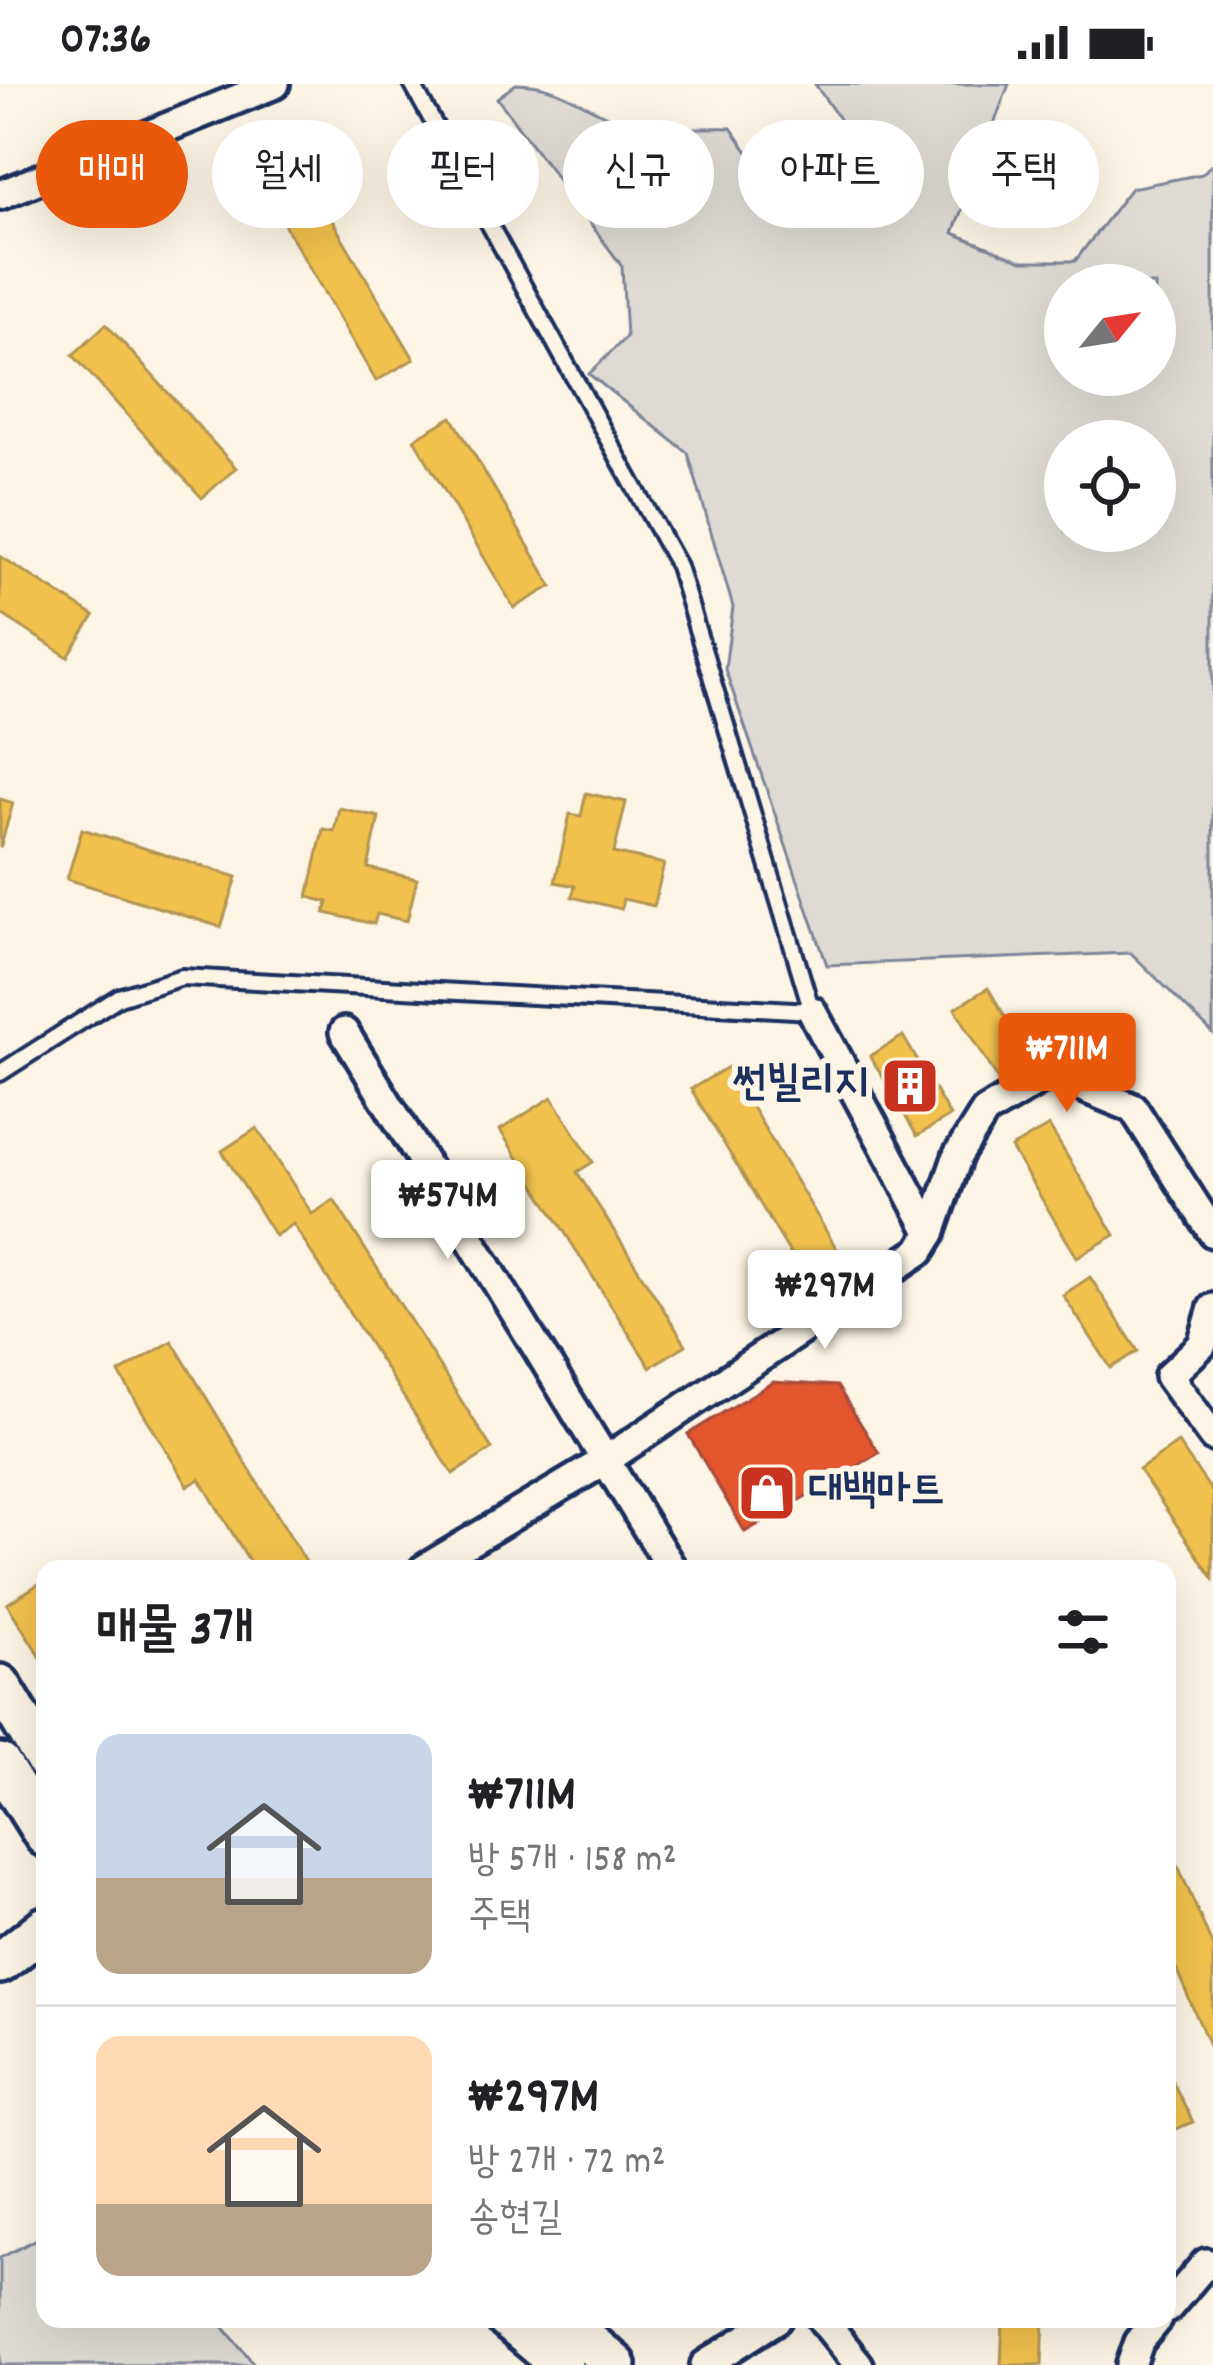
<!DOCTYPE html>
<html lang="ko">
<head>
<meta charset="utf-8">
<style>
	body { margin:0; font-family:Dekko,"Poor Story",sans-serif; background:#f2f2f2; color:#202124; height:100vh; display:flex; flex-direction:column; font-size:45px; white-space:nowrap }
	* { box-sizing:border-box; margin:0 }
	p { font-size:39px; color:#757577 }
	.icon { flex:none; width:66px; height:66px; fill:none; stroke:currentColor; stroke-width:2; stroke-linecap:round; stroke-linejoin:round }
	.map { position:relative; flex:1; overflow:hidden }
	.details { position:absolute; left:36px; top:1476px; width:1140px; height:768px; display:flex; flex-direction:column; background:#fff; border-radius:24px; box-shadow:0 12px 48px #0002 }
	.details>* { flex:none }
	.hud { position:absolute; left:36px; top:36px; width:1143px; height:108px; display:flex; gap:24px }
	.needle { width:78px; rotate:60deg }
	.tools { position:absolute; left:1044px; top:180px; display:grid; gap:24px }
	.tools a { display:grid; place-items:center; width:132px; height:132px; border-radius:50%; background:#fff; box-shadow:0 12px 48px #0002; font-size:60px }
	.price { position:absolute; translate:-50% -102px; padding:0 27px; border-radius:12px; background:#fff; color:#222; font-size:39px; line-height:78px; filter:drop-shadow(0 3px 6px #0008) }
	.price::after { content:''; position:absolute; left:50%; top:72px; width:36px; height:27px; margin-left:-18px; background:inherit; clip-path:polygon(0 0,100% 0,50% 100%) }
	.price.on { background:#ea580c; color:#fff }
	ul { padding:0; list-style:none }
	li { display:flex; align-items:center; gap:36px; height:300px; padding:0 60px }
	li+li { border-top:3px solid #e0e0e0 }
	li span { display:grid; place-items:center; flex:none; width:336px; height:240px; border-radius:24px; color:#555 }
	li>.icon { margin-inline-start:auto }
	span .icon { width:144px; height:144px; fill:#fffc; stroke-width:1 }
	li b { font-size:51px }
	h2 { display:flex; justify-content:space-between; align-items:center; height:144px; padding:0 60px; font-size:51px }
	.chip { padding:0 42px; border-radius:54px; background:#fff; box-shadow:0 12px 48px #0002; font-size:42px; line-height:108px }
	.chip.on { background:#ea580c; color:#fff }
	.status { display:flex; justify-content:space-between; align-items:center; height:84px; padding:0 60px; background:#fff; direction:ltr }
	.status svg { height:33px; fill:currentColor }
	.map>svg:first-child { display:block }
	.green { fill:#dfdbd4; stroke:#7d8599; stroke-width:3; fill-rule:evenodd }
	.homes { fill:#f2c14e; stroke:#b29553; stroke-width:3 }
	.shops { fill:#e4572e; stroke:#a84b3c; stroke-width:3 }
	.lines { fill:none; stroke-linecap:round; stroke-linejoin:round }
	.lane-casing { stroke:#1b2f5e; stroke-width:22 }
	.street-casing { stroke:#1b2f5e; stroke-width:36 }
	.secondary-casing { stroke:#1b2f5e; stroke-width:48 }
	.lane { stroke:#fcf5e5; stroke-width:14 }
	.street { stroke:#fcf5e5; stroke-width:27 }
	.secondary { stroke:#fcf5e5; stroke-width:39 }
	.labels { text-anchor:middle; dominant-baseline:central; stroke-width:12; stroke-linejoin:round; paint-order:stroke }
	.poi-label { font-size:42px; font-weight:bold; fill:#1b2f5e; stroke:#fcf5e5; text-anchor:end }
</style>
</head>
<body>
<div class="status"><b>07:36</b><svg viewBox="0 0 49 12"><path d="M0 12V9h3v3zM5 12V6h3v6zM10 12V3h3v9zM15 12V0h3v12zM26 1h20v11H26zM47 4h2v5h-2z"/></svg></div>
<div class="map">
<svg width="1213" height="2281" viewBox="0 0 1213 2281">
	<rect width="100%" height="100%" fill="#fcf5e5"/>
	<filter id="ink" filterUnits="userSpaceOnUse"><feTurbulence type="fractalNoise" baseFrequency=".00833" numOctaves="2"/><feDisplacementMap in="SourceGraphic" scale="24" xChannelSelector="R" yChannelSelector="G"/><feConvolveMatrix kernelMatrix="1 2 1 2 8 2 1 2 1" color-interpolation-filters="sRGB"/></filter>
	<g filter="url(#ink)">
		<g class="green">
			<path d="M516,0C568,0 588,32 637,41C666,47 701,43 731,44L775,106L804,116L849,100L855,58L815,0H1009L953,149L1022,177H1075L1131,104L1202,90L1213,79V950L1131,869L827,881L725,585L733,523L688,369L589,290L626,253L622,182L497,14ZM1065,201H1155V291H1065ZM1065,357H1155V447H1065Z"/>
			<path d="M45,2151V2235H217L255,2281H0V2174Z"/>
		</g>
		<g class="homes">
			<path d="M314,106L414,275L376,297L277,128Z"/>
			<path d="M106,240L236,384L202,414L73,271Z"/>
			<path d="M452,333L552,502L514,524L414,355Z"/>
			<path d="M0,472L94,532L68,573L0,529Z"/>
			<path d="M586,709L626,718L614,769L664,780L654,822L623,815L621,825L572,813L575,802L555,798L570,730L581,732Z"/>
			<path d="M0,715L13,719L0,764Z"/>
			<path d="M339,724L379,733L368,784L417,795L407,837L377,830L374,840L325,829L328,818L308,813L323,745L334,747Z"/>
			<path d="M82,745L237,793L221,843L67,795Z"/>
			<path d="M988,904L1036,984L1003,1004L955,924Z"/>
			<path d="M903,952L950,1032L917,1052L870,972Z"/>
			<path d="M728,983L844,1177L808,1199L691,1005Z"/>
			<path d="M552,1013L593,1078L577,1088L686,1261L650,1283L500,1046Z"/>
			<path d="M1049,1042L1115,1151L1077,1173L1011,1064Z"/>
			<path d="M257,1044L312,1130L334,1116L492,1365L453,1390L293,1140L275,1152L222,1067Z"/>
			<path d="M1090,1193L1138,1267L1111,1284L1063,1211Z"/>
			<path d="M172,1257L309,1483L306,1485H254L200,1395L188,1402L119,1289Z"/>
			<path d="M1178,1359L1213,1409V1494L1139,1386Z"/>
			<path d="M45,1496V1580L7,1520Z"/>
			<path d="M1167,1756L1213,1863V1970L1167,1864Z"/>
			<path d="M1170,1993L1193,2038L1167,2049V1994Z"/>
			<path d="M1003,2235H1044L1042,2281H1001Z"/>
		</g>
		<path class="shops" d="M773,1298L837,1302L879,1369L745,1448L688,1350Z"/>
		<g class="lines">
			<g class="lane-casing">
				<path id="lane" d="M0,989L119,913L182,893L812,927L678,482L412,0"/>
			</g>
			<g class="street-casing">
				<g id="street">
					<path d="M0,111L275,0"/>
					<path d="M344,948L672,1485"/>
					<path d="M931,1149L958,1071L985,1028L1050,990L1133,1024L1213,1149"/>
					<path d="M1213,1224L1202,1261L1169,1292L1213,1353"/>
					<path d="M424,1485L606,1376L920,1167L931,1149L812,927"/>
					<path d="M1167,2225L1206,2179L1213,2182"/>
					<path d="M822,2235L859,2281"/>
					<path d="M705,2281L777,2235"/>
					<path d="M1131,2281L1139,2258L1158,2235"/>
				</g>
			</g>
			<g class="secondary-casing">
				<g id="secondary">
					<path d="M0,1601L45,1675"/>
					<path d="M0,1680L45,1752"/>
					<path d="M0,1879L45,1843"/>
					<path d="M507,2235L562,2281"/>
					<path d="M561,2235L616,2281"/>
				</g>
			</g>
			<use href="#lane" class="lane"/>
			<use href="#street" class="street"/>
			<use href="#secondary" class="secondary"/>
		</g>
	</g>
	<defs>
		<g id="building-square" transform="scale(3)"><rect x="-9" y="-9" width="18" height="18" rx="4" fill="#c8321e" stroke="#fcf5e5"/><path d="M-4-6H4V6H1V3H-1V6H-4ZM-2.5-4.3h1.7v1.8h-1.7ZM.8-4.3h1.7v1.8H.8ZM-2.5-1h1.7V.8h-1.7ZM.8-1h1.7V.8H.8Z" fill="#fff"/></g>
		<g id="shop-square" transform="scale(3)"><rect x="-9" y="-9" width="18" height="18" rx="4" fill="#c8321e" stroke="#fcf5e5"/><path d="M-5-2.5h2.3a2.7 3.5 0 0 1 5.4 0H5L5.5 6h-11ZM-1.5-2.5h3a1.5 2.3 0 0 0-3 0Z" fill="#fff"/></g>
	</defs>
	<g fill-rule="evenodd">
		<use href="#building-square" x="910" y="1002"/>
		<use href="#shop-square" x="767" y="1409"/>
	</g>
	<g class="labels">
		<g class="poi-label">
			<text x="868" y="1002">썬빌리지</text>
			<text x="809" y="1409" text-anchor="start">대백마트</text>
		</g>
	</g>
</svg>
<div class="tools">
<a><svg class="needle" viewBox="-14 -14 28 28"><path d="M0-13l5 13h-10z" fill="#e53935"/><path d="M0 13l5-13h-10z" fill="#757577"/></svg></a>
<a><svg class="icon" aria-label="locate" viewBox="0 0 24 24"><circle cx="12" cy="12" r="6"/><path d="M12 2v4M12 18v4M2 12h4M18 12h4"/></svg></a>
</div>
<b class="price on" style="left:1067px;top:1031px">₩711M</b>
<b class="price" style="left:448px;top:1178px">₩574M</b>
<b class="price" style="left:825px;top:1268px">₩297M</b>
<div class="hud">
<a class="chip on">매매</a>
<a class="chip">월세</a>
<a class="chip">필터</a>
<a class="chip">신규</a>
<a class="chip">아파트</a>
<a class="chip">주택</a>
</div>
<section class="details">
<h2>매물 3개<svg class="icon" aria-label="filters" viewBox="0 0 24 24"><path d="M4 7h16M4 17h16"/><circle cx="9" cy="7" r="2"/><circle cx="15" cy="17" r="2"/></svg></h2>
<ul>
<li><span style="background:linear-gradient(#c9d6e8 60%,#b9a48a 0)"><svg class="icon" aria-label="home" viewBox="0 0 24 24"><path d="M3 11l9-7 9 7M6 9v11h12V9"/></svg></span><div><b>₩711M</b><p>방 5개 · 158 m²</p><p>주택</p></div></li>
<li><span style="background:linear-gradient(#ffd9b3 70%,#b9a48a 0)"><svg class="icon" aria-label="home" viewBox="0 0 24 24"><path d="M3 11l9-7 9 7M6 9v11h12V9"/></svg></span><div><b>₩297M</b><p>방 2개 · 72 m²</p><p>송현길</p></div></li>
</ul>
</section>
</div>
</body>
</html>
